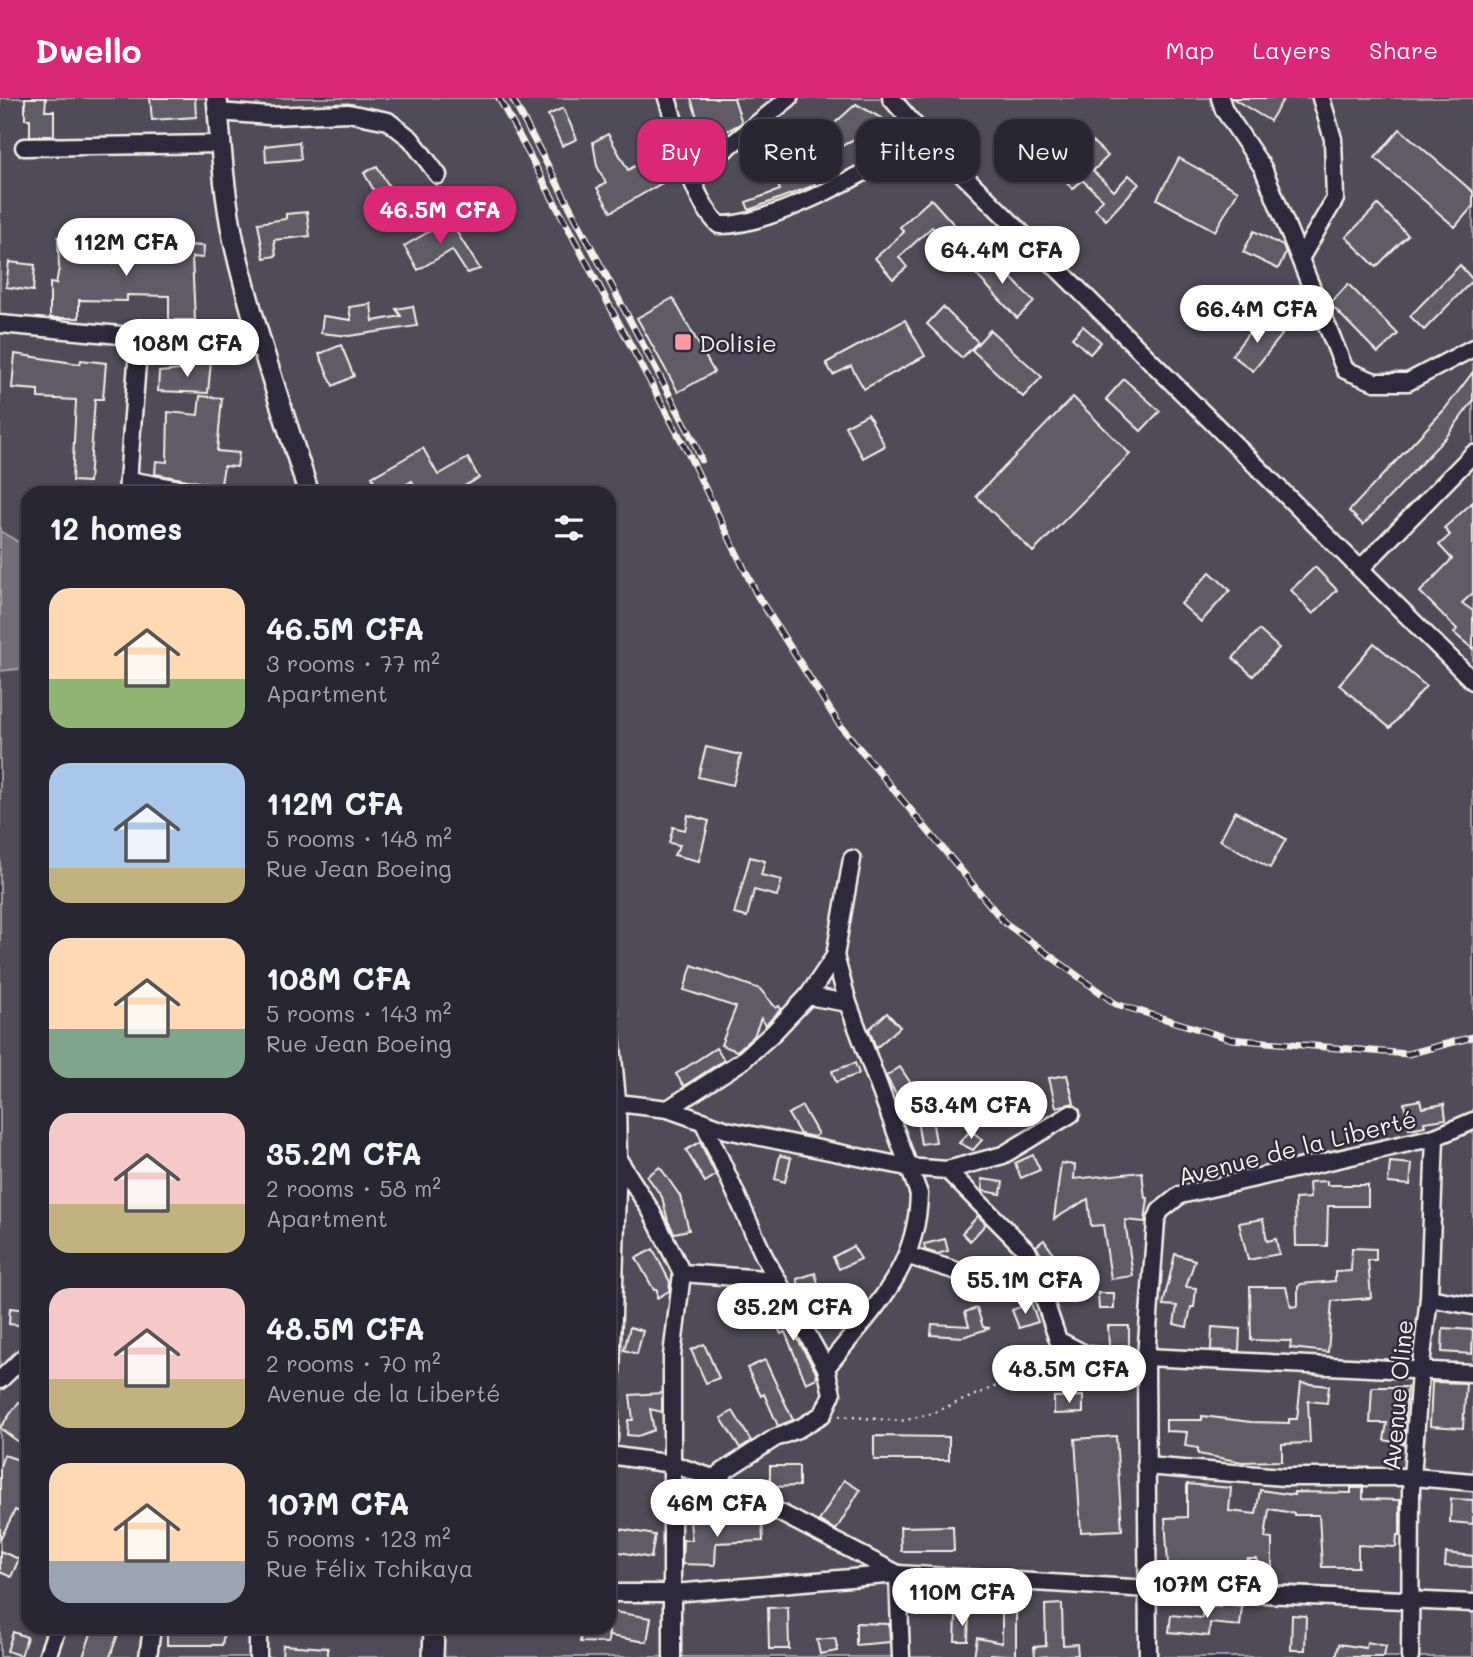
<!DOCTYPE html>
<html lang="en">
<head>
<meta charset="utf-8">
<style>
	body { margin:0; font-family:Mali,sans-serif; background:#312e3b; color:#f1f3f6; height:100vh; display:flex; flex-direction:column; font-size:26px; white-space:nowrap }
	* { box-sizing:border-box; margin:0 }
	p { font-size:23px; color:#a5a5ac }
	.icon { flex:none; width:38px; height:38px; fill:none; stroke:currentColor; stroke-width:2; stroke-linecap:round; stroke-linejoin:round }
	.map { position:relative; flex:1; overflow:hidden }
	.drawer { position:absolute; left:21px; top:388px; width:595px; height:1148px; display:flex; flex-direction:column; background:#292633; border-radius:21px; box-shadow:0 2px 5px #0004,0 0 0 2px #45434e }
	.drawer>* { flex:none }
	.banner { position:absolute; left:637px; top:21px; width:665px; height:63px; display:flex; gap:14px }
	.price { position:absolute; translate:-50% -60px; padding:0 16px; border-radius:24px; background:#fff; color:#222; font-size:23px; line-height:46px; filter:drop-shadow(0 2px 4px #0008) }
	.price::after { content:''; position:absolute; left:50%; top:42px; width:21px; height:16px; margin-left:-10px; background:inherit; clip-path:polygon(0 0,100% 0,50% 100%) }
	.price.current { background:#db2777; color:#fff }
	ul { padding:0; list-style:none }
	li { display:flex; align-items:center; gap:21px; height:175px; padding:0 28px }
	li span { display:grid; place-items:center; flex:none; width:196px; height:140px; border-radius:21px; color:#555 }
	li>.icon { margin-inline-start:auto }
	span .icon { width:84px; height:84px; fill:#fffc; stroke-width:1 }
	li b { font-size:30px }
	h2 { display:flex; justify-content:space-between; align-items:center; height:84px; padding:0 28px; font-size:30px }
	.chip { padding:0 24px; border-radius:21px; background:#292633; box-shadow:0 2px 5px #0004,0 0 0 2px #45434e; font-size:24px; line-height:63px }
	.chip.current { background:#db2777; color:#fff }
	header { display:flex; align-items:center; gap:42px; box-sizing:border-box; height:98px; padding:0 35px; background:#db2777; color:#fff }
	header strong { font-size:33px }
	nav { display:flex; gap:38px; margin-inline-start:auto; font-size:24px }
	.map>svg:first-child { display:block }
	.green { fill:#504b59; stroke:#a29ea0; stroke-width:2; fill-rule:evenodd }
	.water { fill:#726e77; stroke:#a6a2a4; stroke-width:2 }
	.building { fill:#5f5c67; stroke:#f4f1e8; stroke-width:2 }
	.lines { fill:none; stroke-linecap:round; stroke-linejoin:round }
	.minor-casing { stroke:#f4f1e8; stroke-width:21 }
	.major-casing { stroke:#f4f1e8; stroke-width:24 }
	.path { stroke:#f4f1e8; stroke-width:2.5; stroke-dasharray:2 5; stroke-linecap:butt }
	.minor { stroke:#2f2a3d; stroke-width:16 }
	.major { stroke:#2f2a3d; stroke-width:19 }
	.rail-casing { stroke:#f4f1e8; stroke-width:7 }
	.rail { stroke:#2f2a3d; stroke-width:4.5; stroke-dasharray:13; stroke-linecap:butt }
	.poi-dot { fill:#ff9aa2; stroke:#2f2a3d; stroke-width:2.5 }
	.labels { text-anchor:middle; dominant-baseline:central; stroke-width:5; stroke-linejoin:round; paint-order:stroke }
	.poi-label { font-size:24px; fill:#f4f1e8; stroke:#2f2a3d; text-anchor:start }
	.street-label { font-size:24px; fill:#f4f1e8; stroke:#2f2a3d }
</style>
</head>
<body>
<header>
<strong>Dwello</strong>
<nav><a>Map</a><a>Layers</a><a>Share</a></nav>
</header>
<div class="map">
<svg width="1473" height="1559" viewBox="0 0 1473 1559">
	<rect width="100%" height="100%" fill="#373244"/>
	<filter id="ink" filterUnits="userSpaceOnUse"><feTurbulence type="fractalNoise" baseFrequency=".0143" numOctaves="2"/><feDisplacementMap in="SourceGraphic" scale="14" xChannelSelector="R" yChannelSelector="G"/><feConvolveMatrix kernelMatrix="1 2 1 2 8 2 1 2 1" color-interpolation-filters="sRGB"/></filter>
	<g filter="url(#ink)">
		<path class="green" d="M0,0H1473V1559H0ZM28,396H609V1530H28Z"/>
		<path class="water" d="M0,433L20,445L28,461V570L0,573Z"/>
		<g class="building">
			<path d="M25,0H46L45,13H54V38H30V21H25Z"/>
			<path d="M150,0H195L196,19L152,22Z"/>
			<path d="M691,0H734L742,25L718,38L701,32Z"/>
			<path d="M1232,0H1284L1270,23Z"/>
			<path d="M856,6L885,22L839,50L841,59L830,70L808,69L815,87L749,112L746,104L780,92L768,64L755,74L748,64L800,23L812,38L818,33H826Z"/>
			<path d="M563,10L577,41L562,48L548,17Z"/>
			<path d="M1400,31L1473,94V108L1455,129L1375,60Z"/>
			<path d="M608,36L628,72L648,60L662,85L611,114L597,90L606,85L597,68L593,44Z"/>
			<path d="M1092,43L1108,58L1093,73L1114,93L1129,77L1139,86L1106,122L1095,111L1103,101L1082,82L1073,91L1059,78Z"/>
			<path d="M299,44L301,61L266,64L265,48Z"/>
			<path d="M1179,60L1238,93L1215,133L1157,101Z"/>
			<path d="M377,68L397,102L384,110L364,75Z"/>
			<path d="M931,101L967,141L953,153L932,129L899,159L907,169L893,181L875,160L904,134L900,129Z"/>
			<path d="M1378,107L1408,137L1376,169L1346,139Z"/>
			<path d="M307,114L310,138L274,142L276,158L264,160L258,125L286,121V116Z"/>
			<path d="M444,114L480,171L467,175L452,152L418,172L404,148L437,129L433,121Z"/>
			<path d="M1254,133L1283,148L1286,155L1278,171L1243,154Z"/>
			<path d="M58,139H81L82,164L130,165L131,144L204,148L203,160L192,159L195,222H169V198L127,197V203L79,202V220H50V185L56,186L59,170Z"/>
			<path d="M988,155L1034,204L1017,220L971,171Z"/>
			<path d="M9,164L35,167L33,193L6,189Z"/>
			<path d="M1460,167L1473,182L1424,232L1410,218Z"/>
			<path d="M1348,186L1398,236L1378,255L1330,206Z"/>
			<path d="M673,200L714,274L678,294L637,220Z"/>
			<path d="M371,206L373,223L401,218L396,211L413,208L417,228L349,238L321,235L323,218L351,222L349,209Z"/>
			<path d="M943,209L978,244L962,260L927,226Z"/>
			<path d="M1260,220L1282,237L1253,273L1232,257Z"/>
			<path d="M905,222L925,258L864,291L851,268L833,277L826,265Z"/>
			<path d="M1083,228L1101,244L1090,256L1072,240Z"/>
			<path d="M990,232L1042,279L1023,299L972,252Z"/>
			<path d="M341,247L354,278L333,288L319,256Z"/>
			<path d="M15,256L80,266L81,262L106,265L103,301H95L89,384L72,383L76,302L38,300V292L12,290Z"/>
			<path d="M193,260L211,263L208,295L158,293L159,274L192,271Z"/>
			<path d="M1473,274V303L1447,338L1363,427L1349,413L1444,312Z"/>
			<path d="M1124,281L1160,313L1141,333L1106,301Z"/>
			<path d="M200,298L222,300L217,353L239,355L237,369L224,368L220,392L209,386L155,376L156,363L167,364L168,314L198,317Z"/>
			<path d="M1073,299L1130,356L1033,454L976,398Z"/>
			<path d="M868,316L885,348L863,360L845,328Z"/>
			<path d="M423,350L438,377L468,360L479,380L450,396H419L412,383L390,396H381L372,379Z"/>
			<path d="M1473,404V495L1462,505L1473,513V551L1454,535L1457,531L1420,494L1452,461L1439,447L1450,437L1444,430Z"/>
			<path d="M1315,469L1337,492L1313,516L1291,492Z"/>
			<path d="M1210,474L1230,492L1201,524L1181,506Z"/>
			<path d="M1259,532L1279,550L1253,578L1233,560Z"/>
			<path d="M1374,545L1426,588L1390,630L1339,587Z"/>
			<path d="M706,649L741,657L733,687L698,679Z"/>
			<path d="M1235,713L1286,741L1270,770L1220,742Z"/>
			<path d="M688,717L709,723L699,763L674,757L680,747L669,745L673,729L685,732Z"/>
			<path d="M750,759L765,763L761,777L782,782L777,798L754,792L747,819L734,816Z"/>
			<path d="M692,867L760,891L776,910L779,908L781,911L766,927L761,920L754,938L737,953L721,947L736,909L684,892Z"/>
			<path d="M887,915L900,929L876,950L869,931Z"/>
			<path d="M716,950L724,962L684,988L676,976Z"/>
			<path d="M855,965L859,976L836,984L832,973Z"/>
			<path d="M900,969L916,993L900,1004L886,978Z"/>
			<path d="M1067,977L1074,1005L1056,1009L1049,980Z"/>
			<path d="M1420,1002L1422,1010L1444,1006L1446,1021L1424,1024L1425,1028L1409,1031L1404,1005Z"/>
			<path d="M802,1008L818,1036L814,1039L800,1036L788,1016Z"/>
			<path d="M932,1021L936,1044L921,1046L917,1023Z"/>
			<path d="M971,1032L982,1042L973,1052L959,1045Z"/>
			<path d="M700,1044L716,1077L705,1084L686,1052Z"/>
			<path d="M780,1057L791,1060L785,1084L775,1081Z"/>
			<path d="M1033,1057L1040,1072L1021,1080L1015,1065Z"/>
			<path d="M1390,1064L1412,1066L1410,1087L1388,1085Z"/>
			<path d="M1061,1065L1075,1067L1074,1081L1142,1074L1145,1100H1148L1145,1124L1125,1122L1133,1178L1111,1181L1103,1127L1091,1128L1088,1101L1054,1121Z"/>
			<path d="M660,1069L680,1098L689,1132L674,1135L668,1123L662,1099L647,1078Z"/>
			<path d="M982,1081L1003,1084L1001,1096L983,1093Z"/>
			<path d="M1327,1083V1087H1368V1108H1328L1327,1148H1296L1295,1101L1310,1100L1309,1084Z"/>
			<path d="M978,1118L986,1126L970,1143L962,1135Z"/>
			<path d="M1263,1121L1267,1143L1276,1141L1279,1156L1248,1162L1239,1125Z"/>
			<path d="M945,1141L948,1153L937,1156L925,1152L924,1146Z"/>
			<path d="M1044,1142L1065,1172L1054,1179L1036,1148Z"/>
			<path d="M853,1148L861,1161L839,1171L833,1159Z"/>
			<path d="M1352,1150L1376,1151V1162H1368L1371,1200L1332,1203L1328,1254L1290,1250L1291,1243L1251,1242L1250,1189H1286L1291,1209L1298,1208V1189L1301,1186L1335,1183V1174L1351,1173Z"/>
			<path d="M653,1151L670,1184L669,1193L657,1200V1192H654L636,1160Z"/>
			<path d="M1175,1156L1195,1162L1186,1189L1196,1190L1194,1209H1191L1187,1229L1174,1226L1177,1208L1163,1207Z"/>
			<path d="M815,1175L822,1199L804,1204L797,1181Z"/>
			<path d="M1098,1195H1114V1211H1099Z"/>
			<path d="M777,1204L816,1274L817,1280L806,1285L785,1234L781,1236L767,1209Z"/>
			<path d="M1031,1205L1038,1224L1019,1230L1012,1212Z"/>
			<path d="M10,1210L28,1212V1228L9,1226Z"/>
			<path d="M977,1210L983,1229L990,1230L963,1239L931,1237L932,1226L969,1228L965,1214Z"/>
			<path d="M1108,1228H1129V1253L1109,1249Z"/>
			<path d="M630,1229L643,1233L637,1256L624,1252Z"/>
			<path d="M1212,1229L1240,1231L1239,1253L1211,1252Z"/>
			<path d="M1443,1230L1473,1232L1472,1256L1442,1254Z"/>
			<path d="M704,1246L719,1280L706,1285L691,1252Z"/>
			<path d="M765,1262L793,1322L778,1328L764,1296L761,1298L747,1270Z"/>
			<path d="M1432,1284L1466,1285L1463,1330L1430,1328Z"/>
			<path d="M1301,1285L1329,1288L1327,1305L1308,1303L1310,1345L1282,1346V1363L1242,1364L1198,1356V1350L1185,1348L1187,1334L1166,1333V1322H1202V1318L1251,1324L1289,1325V1321H1297Z"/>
			<path d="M1372,1289H1407L1403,1346L1384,1342L1387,1325H1370Z"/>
			<path d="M662,1295V1314L650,1311L654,1332L638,1338L627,1337L628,1322H633L630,1297Z"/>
			<path d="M1083,1298V1315L1054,1316V1299Z"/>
			<path d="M19,1304L28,1311V1351L0,1330Z"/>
			<path d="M733,1313L751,1343L740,1350L721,1320Z"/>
			<path d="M874,1338L949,1339V1362H874Z"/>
			<path d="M1116,1338L1122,1432L1081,1434L1075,1341Z"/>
			<path d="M4,1357L28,1365V1417L15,1412L0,1442V1368Z"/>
			<path d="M770,1368H799V1388L770,1389Z"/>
			<path d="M844,1382L860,1392L836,1432L819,1423Z"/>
			<path d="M1187,1386L1231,1390L1229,1413L1256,1416L1260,1392L1294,1397V1394L1351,1395V1390H1363V1401L1400,1402V1437H1397L1396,1449L1358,1447V1469H1322L1319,1417H1294V1415L1269,1411L1265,1440L1272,1441V1472H1258L1257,1461H1247L1246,1473L1205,1471L1206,1465L1168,1466L1165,1420L1187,1419Z"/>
			<path d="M1451,1401L1473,1402V1426L1450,1424Z"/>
			<path d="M718,1422L762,1423L763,1443L716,1445L715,1467L682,1466L683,1442H692L690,1424Z"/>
			<path d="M953,1428L954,1453H901L900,1429Z"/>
			<path d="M609,1429L655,1437L651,1460L609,1452Z"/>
			<path d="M0,1453L19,1461L11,1479L0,1474Z"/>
			<path d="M1446,1455L1473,1458V1469L1445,1468Z"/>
			<path d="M1221,1505L1242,1508L1240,1528L1210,1525L1209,1538L1169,1534L1171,1517L1202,1520L1203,1508L1220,1509Z"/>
			<path d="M1062,1506L1063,1547L1077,1546L1078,1557L1035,1559L1034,1549L1046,1548L1045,1507Z"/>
			<path d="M1002,1507H1016V1558L991,1556L990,1559H974L977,1540L1002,1545Z"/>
			<path d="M788,1509L789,1551H769L768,1510Z"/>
			<path d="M609,1513L651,1520L647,1544L609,1538V1530L608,1545L580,1544L581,1530H609Z"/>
			<path d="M1292,1517L1306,1518L1305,1552H1291Z"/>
			<path d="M956,1518H969L968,1543H955Z"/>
			<path d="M856,1525L889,1526L890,1544L856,1547Z"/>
			<path d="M93,1530H120L110,1559H83Z"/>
			<path d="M213,1533L224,1534L222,1547H167V1534Z"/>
			<path d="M13,1534L27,1539L21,1558L7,1553Z"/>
			<path d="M835,1540L838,1553L820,1556L817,1542Z"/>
			<path d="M1367,1544L1386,1548L1384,1559H1336L1339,1546L1366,1550Z"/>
			<path d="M283,1547L328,1550V1559H282Z"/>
		</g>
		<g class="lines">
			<g class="minor-casing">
				<g id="minor">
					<path d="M667,0C680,39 690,99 719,127C770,129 880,68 924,38"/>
					<path d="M891,0L924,38L1473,583"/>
					<path d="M1220,0L1224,12L1263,70L1345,272L1375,284H1408L1473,250"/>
					<path d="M218,14L270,18L348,15L388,23L411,41L438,77"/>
					<path d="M24,49L220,46"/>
					<path d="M692,78L789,0"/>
					<path d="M1301,159L1335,101L1333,41L1321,0"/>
					<path d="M0,226L263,250"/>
					<path d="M128,382L207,396"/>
					<path d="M127,396L139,239"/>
					<path d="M1361,470L1473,356"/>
					<path d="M808,898L848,905"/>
					<path d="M609,914L617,1003L618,1061L609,1341"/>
					<path d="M609,1004L668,1011L742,963L774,934L808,898L835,858L852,761"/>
					<path d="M668,1011L727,1032L907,1069L947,1072L1003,1057L1071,1016"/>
					<path d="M703,1023L764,1158L826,1270"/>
					<path d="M618,1061L651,1113L682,1175L672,1258V1559"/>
					<path d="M947,1072L1028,1154L1058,1242L1085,1256L1146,1266"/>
					<path d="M909,1158L960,1174L1039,1191"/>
					<path d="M682,1175L777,1182"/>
					<path d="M1429,1200L1473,1208"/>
					<path d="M1146,1259L1473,1275"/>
					<path d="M0,1282L28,1255"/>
					<path d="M609,1357L672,1366L713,1380L898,1476"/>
					<path d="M1146,1368L1283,1379H1413L1473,1384"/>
					<path d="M713,1380L775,1340L800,1330L823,1316L832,1296L826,1270C871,1212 917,1174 919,1096L848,905L835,858"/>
					<path d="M898,1476L901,1559"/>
					<path d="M609,1495H674L898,1476L1149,1491L1473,1505"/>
					<path d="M47,1559L57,1530"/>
					<path d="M148,1559L152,1530"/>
					<path d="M258,1559V1530"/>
					<path d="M1148,1559L1146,1259L1156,1123L1160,1113L1180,1097L1435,1039L1473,1023"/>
					<path d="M1410,1559L1411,1392L1420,1275L1429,1200L1435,1039"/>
				</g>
			</g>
			<g class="major-casing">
				<g id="major">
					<path d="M217,0C221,48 224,97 234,144C253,229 283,312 309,396"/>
					<path d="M433,1559L434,1530"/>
				</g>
			</g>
			<path class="path" d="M839,1318L901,1323L930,1316L1018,1279L1048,1251"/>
			<use href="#minor" class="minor"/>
			<use href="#major" class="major"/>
			<g class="rail-casing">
				<g id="rail">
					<path d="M499,0L687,353L757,497L839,626L1004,824L1116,906L1231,941L1408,956L1473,939"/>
					<path d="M512,0L694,343L701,362"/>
				</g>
			</g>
			<use href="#rail" class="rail"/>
		</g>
	</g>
	<rect class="poi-dot" x="674" y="235" width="18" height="18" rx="3.5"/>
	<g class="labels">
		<g class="poi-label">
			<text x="699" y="244">Dolisie</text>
		</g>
		<g class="street-label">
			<text transform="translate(1297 1049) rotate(-14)">Avenue de la Liberté</text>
			<text transform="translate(1397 1297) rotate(-85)">Avenue Oline</text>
		</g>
	</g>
</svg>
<b class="price current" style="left:440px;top:148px">46.5M CFA</b>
<b class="price" style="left:126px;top:180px">112M CFA</b>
<b class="price" style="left:1002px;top:188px">64.4M CFA</b>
<b class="price" style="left:1257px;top:247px">66.4M CFA</b>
<b class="price" style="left:187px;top:281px">108M CFA</b>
<b class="price" style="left:971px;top:1043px">53.4M CFA</b>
<b class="price" style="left:1025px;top:1218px">55.1M CFA</b>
<b class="price" style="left:793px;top:1245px">35.2M CFA</b>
<b class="price" style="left:1069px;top:1307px">48.5M CFA</b>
<b class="price" style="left:717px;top:1441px">46M CFA</b>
<b class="price" style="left:1207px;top:1522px">107M CFA</b>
<b class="price" style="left:962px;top:1530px">110M CFA</b>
<div class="banner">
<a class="chip current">Buy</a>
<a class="chip">Rent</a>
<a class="chip">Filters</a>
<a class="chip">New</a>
</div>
<section class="drawer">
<h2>12 homes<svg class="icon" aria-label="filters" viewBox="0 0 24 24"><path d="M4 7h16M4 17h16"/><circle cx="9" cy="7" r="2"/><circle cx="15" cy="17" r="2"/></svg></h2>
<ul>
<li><span style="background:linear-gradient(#ffd9b3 65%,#8fb573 0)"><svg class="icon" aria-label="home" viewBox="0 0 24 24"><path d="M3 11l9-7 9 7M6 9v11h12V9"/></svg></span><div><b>46.5M CFA</b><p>3 rooms · 77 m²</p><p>Apartment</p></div></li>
<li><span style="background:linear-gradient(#a9c7e8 75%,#c2b280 0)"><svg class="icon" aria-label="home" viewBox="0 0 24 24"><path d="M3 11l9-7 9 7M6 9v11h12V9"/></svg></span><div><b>112M CFA</b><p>5 rooms · 148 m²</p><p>Rue Jean Boeing</p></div></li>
<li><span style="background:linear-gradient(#ffd9b3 65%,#7fa58c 0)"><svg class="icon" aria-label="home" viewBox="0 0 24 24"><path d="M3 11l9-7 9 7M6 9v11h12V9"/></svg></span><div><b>108M CFA</b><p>5 rooms · 143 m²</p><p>Rue Jean Boeing</p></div></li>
<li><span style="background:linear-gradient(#f6c9c9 65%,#c2b280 0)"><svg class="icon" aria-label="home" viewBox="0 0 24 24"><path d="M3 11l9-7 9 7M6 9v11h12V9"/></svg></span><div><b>35.2M CFA</b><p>2 rooms · 58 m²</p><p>Apartment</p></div></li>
<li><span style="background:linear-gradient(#f6c9c9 65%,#c2b280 0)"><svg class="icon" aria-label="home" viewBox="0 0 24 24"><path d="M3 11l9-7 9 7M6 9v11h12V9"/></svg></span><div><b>48.5M CFA</b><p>2 rooms · 70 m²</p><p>Avenue de la Liberté</p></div></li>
<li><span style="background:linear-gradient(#ffd9b3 70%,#9aa5b1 0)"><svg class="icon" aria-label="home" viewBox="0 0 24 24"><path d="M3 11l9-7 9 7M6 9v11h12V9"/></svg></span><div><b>107M CFA</b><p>5 rooms · 123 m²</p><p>Rue Félix Tchikaya</p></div></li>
</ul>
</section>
</div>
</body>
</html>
